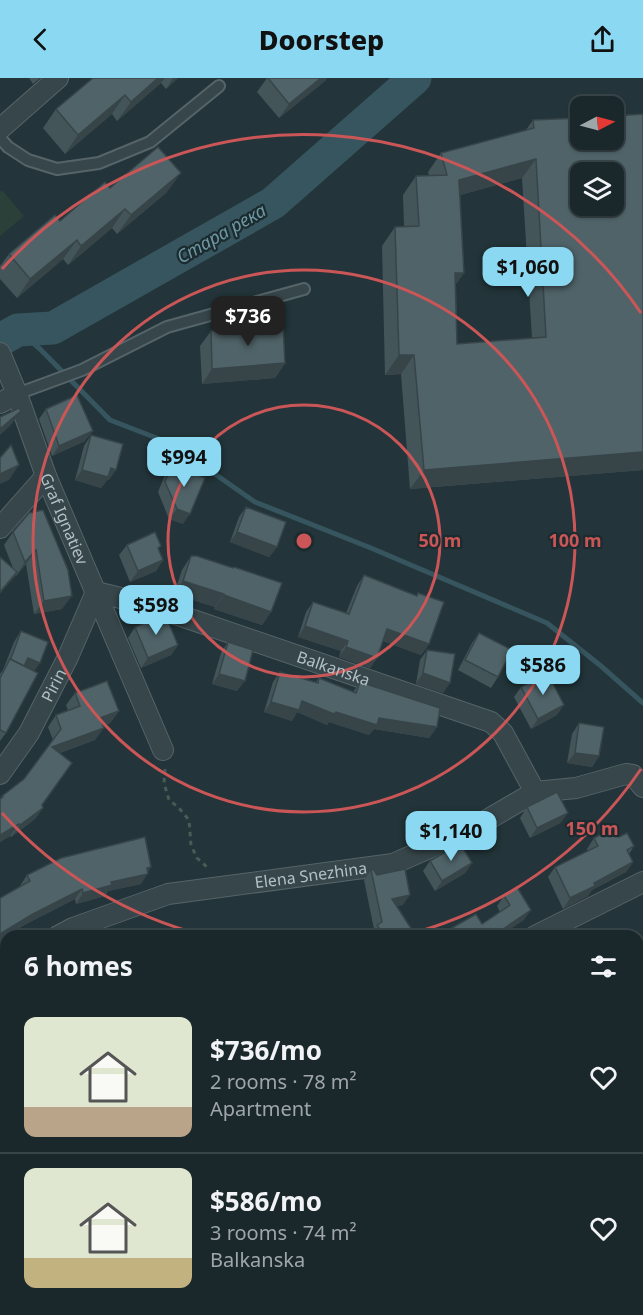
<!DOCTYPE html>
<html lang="en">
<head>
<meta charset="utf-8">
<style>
	body { margin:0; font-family:"Noto Sans",sans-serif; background:#273438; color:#f1f3f6; height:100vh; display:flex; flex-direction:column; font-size:22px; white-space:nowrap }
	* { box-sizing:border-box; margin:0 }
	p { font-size:20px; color:#9fa6a9 }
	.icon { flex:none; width:33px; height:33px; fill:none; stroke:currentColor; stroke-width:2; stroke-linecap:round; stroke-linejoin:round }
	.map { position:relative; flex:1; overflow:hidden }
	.panel { position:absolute; left:0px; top:852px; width:644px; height:386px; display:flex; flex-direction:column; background:#1a282c; border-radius:18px 18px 0 0; box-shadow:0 2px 4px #0004,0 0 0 2px #384448 }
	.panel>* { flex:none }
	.needle { width:39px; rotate:84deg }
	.buttons { position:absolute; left:570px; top:18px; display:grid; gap:12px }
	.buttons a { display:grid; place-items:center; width:54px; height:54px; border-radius:12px; background:#1a282c; box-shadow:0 2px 4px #0004,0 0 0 2px #384448; font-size:30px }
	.price { position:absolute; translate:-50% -51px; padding:0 14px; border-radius:12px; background:#8bd8f2; color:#111; font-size:20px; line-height:39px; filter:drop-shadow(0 2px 3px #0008) }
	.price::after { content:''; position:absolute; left:50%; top:36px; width:18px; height:14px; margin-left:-9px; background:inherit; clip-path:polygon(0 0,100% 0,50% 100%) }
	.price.selected { background:#222; color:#fff }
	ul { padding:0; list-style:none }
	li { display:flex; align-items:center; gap:18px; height:150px; padding:0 24px }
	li+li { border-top:2px solid #384448 }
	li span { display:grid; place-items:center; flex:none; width:168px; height:120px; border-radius:12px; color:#555 }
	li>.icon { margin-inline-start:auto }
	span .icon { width:72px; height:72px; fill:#fffc; stroke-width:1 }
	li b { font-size:26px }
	h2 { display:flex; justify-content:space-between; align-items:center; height:72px; padding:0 24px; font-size:26px }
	header { display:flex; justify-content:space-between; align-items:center; height:78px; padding:0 24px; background:#8bd8f2; color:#111; font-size:27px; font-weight:800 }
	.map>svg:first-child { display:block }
	.green { fill:#2a4038 }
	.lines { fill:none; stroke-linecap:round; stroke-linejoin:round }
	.stream { stroke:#36555e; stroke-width:5 }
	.river { stroke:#36555e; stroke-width:33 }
	.service-casing { stroke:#556468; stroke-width:14 }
	.minor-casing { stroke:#556468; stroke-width:22 }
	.path { stroke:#475c57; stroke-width:3; stroke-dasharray:4.5 4.5; stroke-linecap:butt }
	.service { stroke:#37464a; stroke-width:10 }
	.minor { stroke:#37464a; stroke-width:20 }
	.wall { fill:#445559; fill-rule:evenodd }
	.shaded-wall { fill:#374549 }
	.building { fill:#4f6368; stroke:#374549; stroke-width:1.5; fill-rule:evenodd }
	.ring { fill:none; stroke:#cb5657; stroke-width:3 }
	.labels { text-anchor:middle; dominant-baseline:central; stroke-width:4.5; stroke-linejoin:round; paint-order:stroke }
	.street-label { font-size:16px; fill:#b2c1c6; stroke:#1c2b2f }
	.water-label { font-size:18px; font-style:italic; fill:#6d98a3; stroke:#1c2b2f }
	.centre { fill:#cb5657; stroke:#1c2b2f; stroke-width:3 }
	.ring-label { font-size:18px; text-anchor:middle; font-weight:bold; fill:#cb5657; stroke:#1c2b2f; stroke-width:4.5; stroke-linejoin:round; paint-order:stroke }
</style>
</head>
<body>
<header><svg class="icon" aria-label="back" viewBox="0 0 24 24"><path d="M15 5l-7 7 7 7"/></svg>Doorstep<svg class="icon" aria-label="share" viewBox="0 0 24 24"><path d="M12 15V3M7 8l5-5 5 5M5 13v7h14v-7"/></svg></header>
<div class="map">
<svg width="643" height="1237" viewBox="0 0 643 1237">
	<rect width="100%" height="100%" fill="#23353a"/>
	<path class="green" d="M2,112L24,138L0,158V114Z"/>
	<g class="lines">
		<path class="stream" d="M18,252L40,271L110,342L172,366L255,424L371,470L547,545L601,588L643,625"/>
		<path class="river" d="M0,262L18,252L53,250L273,125L415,0"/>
		<g class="service-casing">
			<g id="service">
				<path d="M0,60L8,69L28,82L57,91L99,85L150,64L219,8"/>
				<path d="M17,316L82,292L167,249L304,211"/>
			</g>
		</g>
		<g class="minor-casing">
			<g id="minor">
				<path d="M0,51L58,0"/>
				<path id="s1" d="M0,275L17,316L46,398L163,672"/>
				<path d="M0,325L17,316"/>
				<path d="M0,450L46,398"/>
				<path id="s2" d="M0,696L29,655L68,579L96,514L149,527L491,644L503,655L535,714"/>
				<path id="s3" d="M58,858L73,850L168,816L393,786L470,752L535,714L576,710L626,696L633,697L643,709"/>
				<path d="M535,858L643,804"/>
				<path d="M0,895L6,890"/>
				<path d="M0,1039L6,1041"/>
				<path d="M638,1067L643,1064"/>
				<path d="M411,1237L416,1232"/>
			</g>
		</g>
		<path class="path" d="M165,691L164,705L169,722L178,729L189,742L191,767L197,780L209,791"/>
		<use href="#service" class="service"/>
		<use href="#minor" class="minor"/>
	</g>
	<g class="wall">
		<path d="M29,0H40L33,6Z"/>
		<path d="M93,0H178L166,11L161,5L117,43L112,36L65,76L43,50L56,31Z"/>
		<path d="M267,0H327L325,3L279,40L257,14Z"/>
		<path d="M643,36V392L410,411L401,296L385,297L382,168L395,149L404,148L403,117L416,98H429L428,94L441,75L526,52L533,42ZM522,100L532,260L457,266L456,206L464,195L460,117Z"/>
		<path d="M110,110L167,114L117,156L112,150L68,187L63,181L17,220L0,201V188L9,176Z"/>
		<path d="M211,253L285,285L275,300L202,306L200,268Z"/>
		<path d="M46,331L85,363L52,378L39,341Z"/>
		<path d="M91,357L109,402H107L101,410L75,402L84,368Z"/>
		<path d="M172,386L183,446L169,441L158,414L165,397Z"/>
		<path d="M246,429L277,469L269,479L230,464L239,439Z"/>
		<path d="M29,435L62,531L34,536L26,486L16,498V497L10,504L13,490L4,467L13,454Z"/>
		<path d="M127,467L159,472L163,482L156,493L130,504L119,477Z"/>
		<path d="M191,478L271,534L262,547L214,531L215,529L174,516L182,492Z"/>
		<path d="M364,497L416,518L418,515L429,566L421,577L383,563L377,580L370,590L339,579L341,573L298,559L306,534L313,524L346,535L357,508Z"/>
		<path d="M135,549L178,567L171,577L141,590L128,560Z"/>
		<path d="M21,553L34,593L6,655L0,663V596L3,592L14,564Z"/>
		<path d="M479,555L498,599L491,610L458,592L472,565Z"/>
		<path d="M228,564L237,613L212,606L221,575Z"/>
		<path d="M427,572L443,615L416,606L420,582Z"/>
		<path d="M280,594L316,604L319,600L353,614L360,604L437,649L429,660L374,651L369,657L329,644L327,647L297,634L292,643L264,634L273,604Z"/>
		<path d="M521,609L557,637L531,651L514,619Z"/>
		<path d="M75,615L119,633L110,645L103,648L95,662L60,675L42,727L43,730L35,741L11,759L10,758L0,764V721L2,718L24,701L53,662L48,649L56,637L68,632L66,627Z"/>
		<path d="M579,645L599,678L592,689L567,685L572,656Z"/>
		<path d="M527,729L568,735L560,745L530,760L520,740Z"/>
		<path d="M619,759L634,768L629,776L633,784L626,794L592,812L588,818L563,831L548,799L555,789L588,773L587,771L594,760Z"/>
		<path d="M430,783L472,785L465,795L435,813L423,793Z"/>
		<path d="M371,792L377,797L403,827L397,828L416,858H370V857L374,851L364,802Z"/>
		<path d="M148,794L141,806L108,813L105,818L76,826L75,821L26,846L0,862V820L20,809V808L27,797Z"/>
		<path d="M504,818L524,842L482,846L500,834L497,828Z"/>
	</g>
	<g class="shaded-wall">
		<path d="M158,0H165L161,5L117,43L131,24Z"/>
		<path d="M173,0H178L166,11Z"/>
		<path d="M321,0H327L325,3L279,40L289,26Z"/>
		<path d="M125,17L112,36L65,76L78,57Z"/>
		<path d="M536,81L522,100L446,121L459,102Z"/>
		<path d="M181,95L167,114L117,156L131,137Z"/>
		<path d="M125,131L112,150L68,187L81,168Z"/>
		<path d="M77,162L63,181L17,220L30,201Z"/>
		<path d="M455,195H464L450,214Z"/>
		<path d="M399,277H414L401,296L385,297Z"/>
		<path d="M285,285L275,300L202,306L212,291Z"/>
		<path d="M21,333L10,348L0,357V351Z"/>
		<path d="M93,353L85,363L52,378L59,368Z"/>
		<path d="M643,374V392L410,411L424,392Z"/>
		<path d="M19,387L9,402L0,406V396Z"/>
		<path d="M111,390L116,392L109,402H107L101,410L75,402L82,392Z"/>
		<path d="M177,431L190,436L183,446L169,441Z"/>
		<path d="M237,454L277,469L269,479L230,464Z"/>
		<path d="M36,472L26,486L16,498L25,484Z"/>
		<path d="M163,482L156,493L130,504L138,493Z"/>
		<path d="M17,494L10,504L0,516V514Z"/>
		<path d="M183,503L224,516L215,529L174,516Z"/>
		<path d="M224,517L271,534L262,547L214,531Z"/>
		<path d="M72,518L62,531L34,536L44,523Z"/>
		<path d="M305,548L348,563L341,573L298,559Z"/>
		<path d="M387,551L429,566L421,577L380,562Z"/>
		<path d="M178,567L171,577L141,590L148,580Z"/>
		<path d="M346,569L377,580L370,590L339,579Z"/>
		<path d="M28,580L40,585L33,595L20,590Z"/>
		<path d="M423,595L450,605L443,615L416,606Z"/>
		<path d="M219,596L245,603L237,613L212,606Z"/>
		<path d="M302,623L336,634L437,649L429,660L374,651L369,657L329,644L327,647L297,634L292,643L264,634L271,624Z"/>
		<path d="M564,627L557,637L531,651L538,641Z"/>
		<path d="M119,633L110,645L92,652L100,640Z"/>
		<path d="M104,650L95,662L43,681L52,669Z"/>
		<path d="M575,675L599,678L592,689L567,685Z"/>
		<path d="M43,730L35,741L11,759L20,747Z"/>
		<path d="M568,735L560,745L530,760L537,750Z"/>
		<path d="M19,746L10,758L0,764V757Z"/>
		<path d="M633,784L626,794L592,812L588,818L563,831L570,820L594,805Z"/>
		<path d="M472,785L465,795L435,813L442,803Z"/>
		<path d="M151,789L141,806L108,813L105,818L76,826L83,815Z"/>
		<path d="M82,811L75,821L26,846L0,862V856L33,836Z"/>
		<path d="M410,817L403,827L385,831L392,821Z"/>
		<path d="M531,832L524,842L500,858H492Z"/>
		<path d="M643,992V997L638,1001V996Z"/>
	</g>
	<g class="building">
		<path d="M93,0H158L131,24L125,17L78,57L56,31Z"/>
		<path d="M268,0H321L289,26Z"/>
		<path d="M643,36V374L424,392L414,277H399L395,149L419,148L416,98L447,97L441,75L534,50L533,42L580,40V62H614V38ZM536,81L546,259L457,266L455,195H464L459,102ZM580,94H614V128H580Z"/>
		<path d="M158,69L181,95L131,137L125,131L81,168L77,162L30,201L9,176L55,137L60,143L105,104L110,110Z"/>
		<path d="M283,247L285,285L212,291L211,253Z"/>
		<path d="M77,317L93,353L59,368L46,331Z"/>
		<path d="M19,330L21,333L0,351V339Z"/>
		<path d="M91,357L123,366L116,392L111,390L108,399L82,392Z"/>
		<path d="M11,367L19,387L0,396V380Z"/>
		<path d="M172,386L205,400L190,436L177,431L165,404Z"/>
		<path d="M246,429L286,444L277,469L237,454Z"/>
		<path d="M43,432L68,492L72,518L44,523L36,472L25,484L13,454L29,435Z"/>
		<path d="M155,454L161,468L158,470L163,482L138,493L127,467Z"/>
		<path d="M191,478H197L233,490L234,489L282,505L271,534L224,517V516L183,503Z"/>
		<path d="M0,479L17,494L0,514Z"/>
		<path d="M364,497L417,518L418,515L444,524L429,566L387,551L377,580L346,569L348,563L305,548L313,524L349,536Z"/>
		<path d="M165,536L178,567L148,580L135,549Z"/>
		<path d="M21,553L48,564L40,585L28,580L24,588L10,581V583Z"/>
		<path d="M479,555L512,572L498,599L465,582Z"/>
		<path d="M228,564L253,572L245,603L219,596Z"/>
		<path d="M427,572L455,576L450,605L423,595Z"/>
		<path d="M10,581L38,595L6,655L0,652V600Z"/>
		<path d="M280,594L318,605L319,600L356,615L360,604L440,630L437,649L379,640L377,647L336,634L334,636L302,623L299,632L271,624Z"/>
		<path d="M547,594L564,627L538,641L521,609Z"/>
		<path d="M107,603L119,633L100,640L104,650L52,669L72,685L42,727L43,730L20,747L19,746L0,757V721L3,719L2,718L24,701L61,651L56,637L80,628L75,615Z"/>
		<path d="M579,645L604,649L599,678L575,675Z"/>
		<path d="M557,714L568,735L537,750L527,729Z"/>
		<path d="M614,750L619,759L627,755L634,768L627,772L633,784L594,805L595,808L570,820L555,789L598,768L594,760Z"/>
		<path d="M145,759L151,789L147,790L148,796L111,804L112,807L83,815L82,811L33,836L0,856V820L30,803L27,797L61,780Z"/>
		<path d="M460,765L472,785L442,803L430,783Z"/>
		<path d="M373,791L377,797L405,791L410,817L392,821L416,858H384L377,847L382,844L371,792Z"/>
		<path d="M517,809L531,832L493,858H438L476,836L482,846L510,827L504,818Z"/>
		<path d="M643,946V992L638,996V950Z"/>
		<path d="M5,1214L6,1232H32L28,1237H0V1222Z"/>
		<path d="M157,1232H186L188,1237H147L146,1235Z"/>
	</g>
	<g class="ring">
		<circle cx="304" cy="463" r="136"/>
		<circle cx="304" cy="463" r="271"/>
		<path d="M641 691A407 407 0 0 1 402 858M206 858A407 407 0 0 1 2 735M2 191A407 407 0 0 1 641 235"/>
	</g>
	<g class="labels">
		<g class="street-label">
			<text stroke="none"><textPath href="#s1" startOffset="178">Graf Ignatiev</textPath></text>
			<text stroke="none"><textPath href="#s2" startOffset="456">Balkanska</textPath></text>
			<text stroke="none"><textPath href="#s2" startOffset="104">Pirin</textPath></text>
			<text stroke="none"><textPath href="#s3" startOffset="262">Elena Snezhina</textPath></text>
		</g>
		<g class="water-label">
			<text transform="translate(221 155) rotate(-30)">Стара река</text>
		</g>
	</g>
	<circle cx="304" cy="463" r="9" class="centre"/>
	<g class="ring-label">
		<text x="440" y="469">50 m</text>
		<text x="575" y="469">100 m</text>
		<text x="592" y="757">150 m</text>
	</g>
</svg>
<div class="buttons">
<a><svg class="needle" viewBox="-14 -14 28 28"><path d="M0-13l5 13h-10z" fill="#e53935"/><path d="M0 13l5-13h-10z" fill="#9fa6a9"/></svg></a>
<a><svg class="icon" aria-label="layers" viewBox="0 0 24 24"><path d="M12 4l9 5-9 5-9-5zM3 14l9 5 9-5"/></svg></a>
</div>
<b class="price" style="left:528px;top:220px">$1,060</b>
<b class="price selected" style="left:248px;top:269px">$736</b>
<b class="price" style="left:184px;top:410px">$994</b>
<b class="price" style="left:156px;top:558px">$598</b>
<b class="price" style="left:543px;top:618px">$586</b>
<b class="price" style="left:451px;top:784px">$1,140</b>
<section class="panel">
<h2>6 homes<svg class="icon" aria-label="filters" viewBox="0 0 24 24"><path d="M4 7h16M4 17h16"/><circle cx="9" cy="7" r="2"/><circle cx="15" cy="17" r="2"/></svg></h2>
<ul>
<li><span style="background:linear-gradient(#dfe7d0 75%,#b9a48a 0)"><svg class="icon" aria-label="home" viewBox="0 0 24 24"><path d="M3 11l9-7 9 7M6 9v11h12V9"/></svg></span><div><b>$736/mo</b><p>2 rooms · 78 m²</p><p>Apartment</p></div><svg class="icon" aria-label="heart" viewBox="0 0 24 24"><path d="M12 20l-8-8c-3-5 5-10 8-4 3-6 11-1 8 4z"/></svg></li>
<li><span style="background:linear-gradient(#dfe7d0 75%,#c2b280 0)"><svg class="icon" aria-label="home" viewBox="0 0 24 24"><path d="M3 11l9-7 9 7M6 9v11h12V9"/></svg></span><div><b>$586/mo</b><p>3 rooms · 74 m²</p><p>Balkanska</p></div><svg class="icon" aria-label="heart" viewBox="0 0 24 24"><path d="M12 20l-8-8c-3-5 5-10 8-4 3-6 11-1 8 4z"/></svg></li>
</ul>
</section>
</div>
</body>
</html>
